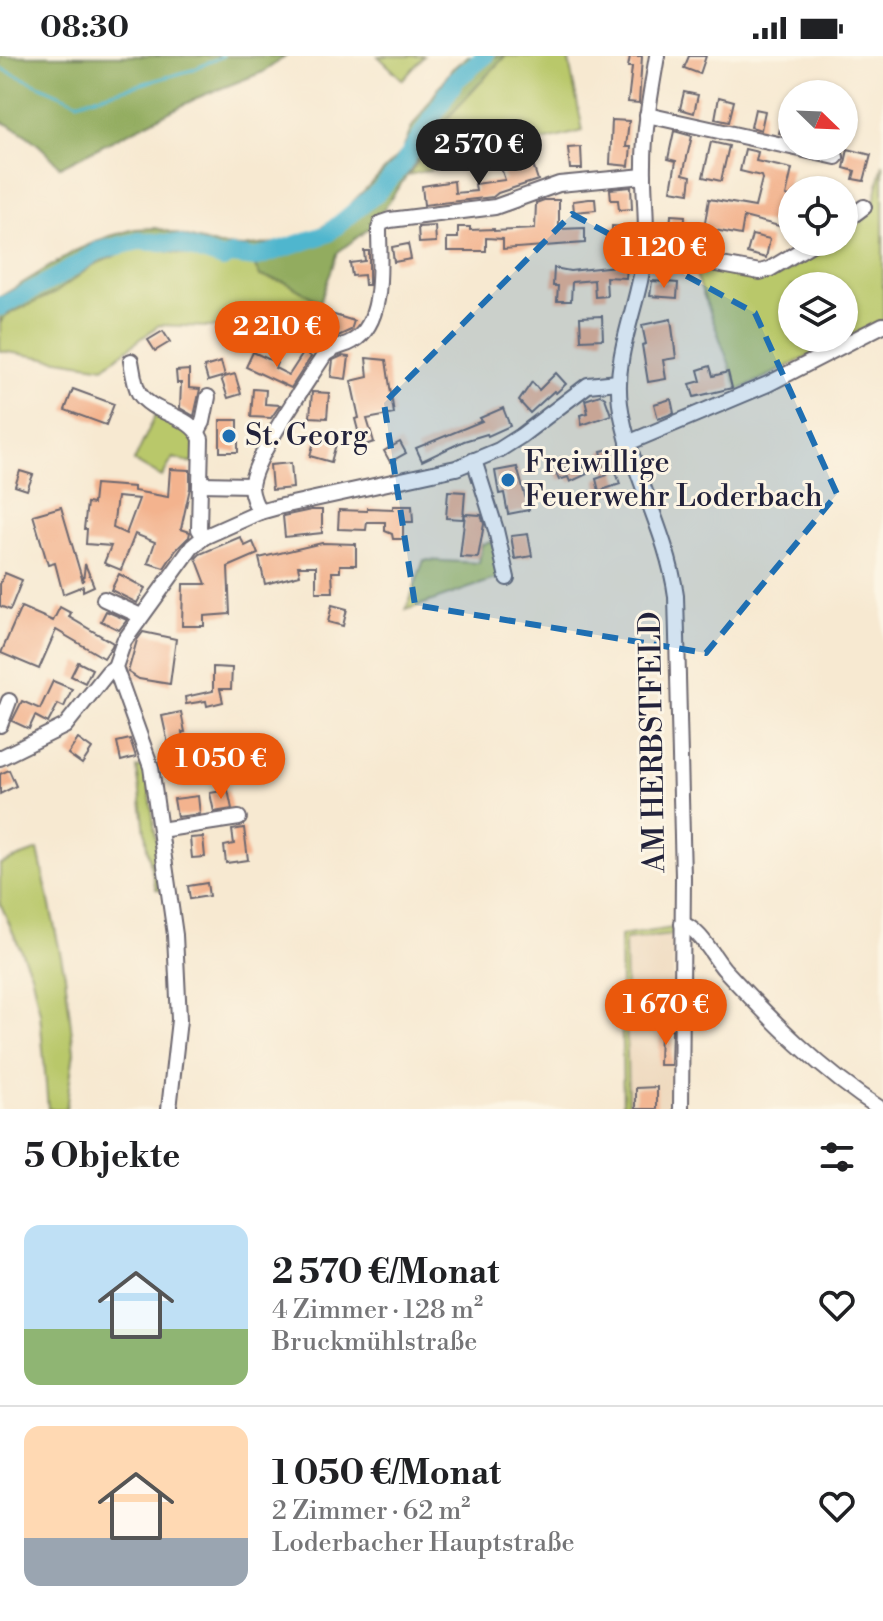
<!DOCTYPE html>
<html lang="de">
<head>
<meta charset="utf-8">
<style>
	body { margin:0; font-family:"Libre Bodoni",serif; background:#f6f6f6; color:#202124; height:100vh; display:flex; flex-direction:column; font-size:30px; white-space:nowrap }
	* { box-sizing:border-box; margin:0 }
	p { font-size:26px; color:#757577 }
	.icon { flex:none; width:44px; height:44px; fill:none; stroke:currentColor; stroke-width:2; stroke-linecap:round; stroke-linejoin:round }
	.map { position:relative; height:1053px; overflow:hidden }
	.sheet { display:flex; flex-direction:column; background:#fff; flex:1 }
	.sheet>* { flex:none }
	.needle { width:52px; rotate:113deg }
	.buttons { position:absolute; left:778px; top:24px; display:grid; gap:16px }
	.buttons a { display:grid; place-items:center; width:80px; height:80px; border-radius:50%; background:#fff; box-shadow:0 2px 6px #0004; font-size:40px }
	.price { position:absolute; translate:-50% -68px; padding:0 18px; border-radius:28px; background:#ea580c; color:#fff; font-size:26px; line-height:52px; filter:drop-shadow(0 2px 4px #0008) }
	.price::after { content:''; position:absolute; left:50%; top:48px; width:24px; height:18px; margin-left:-12px; background:inherit; clip-path:polygon(0 0,100% 0,50% 100%) }
	.price.current { background:#222; color:#fff }
	ul { padding:0; list-style:none }
	li { display:flex; align-items:center; gap:24px; height:200px; padding:0 24px }
	li+li { border-top:2px solid #e0e0e0 }
	li span { display:grid; place-items:center; flex:none; width:224px; height:160px; border-radius:16px; color:#555 }
	li>.icon { margin-inline-start:auto }
	span .icon { width:96px; height:96px; fill:#fffc; stroke-width:1 }
	li b { font-size:34px }
	h2 { display:flex; justify-content:space-between; align-items:center; height:96px; padding:0 24px; font-size:34px }
	.status { display:flex; justify-content:space-between; align-items:center; height:56px; padding:0 40px; background:#fff; direction:ltr }
	.status svg { height:22px; fill:currentColor }
	.map>svg:first-child { display:block }
	.built { fill:#edd7bb }
	.green { fill:#b9c86a; stroke:#6e7552; stroke-width:2; fill-rule:evenodd }
	.forest { fill:#92ac5e; stroke:#5a674c; stroke-width:2 }
	.lines { fill:none; stroke-linecap:round; stroke-linejoin:round }
	.stream { stroke:#50b6ce; stroke-width:3 }
	.river { stroke:#50b6ce; stroke-width:18 }
	.building { fill:#f3b38e; fill-rule:evenodd }
	.minor-casing { stroke:#6d6870; stroke-width:18 }
	.minor { stroke:#fff; stroke-width:14 }
	.marked { fill:#1f6fb2; fill-opacity:0.2; stroke:#1f6fb2; stroke-width:6; stroke-dasharray:16 10; stroke-linejoin:round }
	.poi-dot { fill:#1f6fb2; stroke:#fcf5e5; stroke-width:3 }
	.labels { text-anchor:middle; dominant-baseline:central; stroke-width:6; stroke-linejoin:round; paint-order:stroke }
	.poi-label { font-size:30px; fill:#22223b; stroke:#fcf5e5; text-anchor:start }
	.street-label { font-size:30px; fill:#22223b; stroke:#fcf5e5 }
</style>
</head>
<body>
<div class="status"><b>08:30</b><svg viewBox="0 0 49 12"><path d="M0 12V9h3v3zM5 12V6h3v6zM10 12V3h3v9zM15 12V0h3v12zM26 1h20v11H26zM47 4h2v5h-2z"/></svg></div>
<div class="map">
<svg width="883" height="1053" viewBox="0 0 883 1053">
	<rect width="100%" height="100%" fill="#fcf5e5"/>
	<filter id="ink" filterUnits="userSpaceOnUse"><feTurbulence type="fractalNoise" baseFrequency=".0125" numOctaves="2"/><feDisplacementMap in="SourceGraphic" scale="16" xChannelSelector="R" yChannelSelector="G"/><feConvolveMatrix kernelMatrix="1 2 1 2 8 2 1 2 1" color-interpolation-filters="sRGB"/></filter>
	<filter id="wash" filterUnits="userSpaceOnUse"><feTurbulence type="fractalNoise" baseFrequency=".006" numOctaves="4" result="noise"/><feDisplacementMap in="SourceGraphic" scale="32" xChannelSelector="R" yChannelSelector="G"/><feGaussianBlur stdDeviation="1.8" result="paint"/><feColorMatrix in="noise" values="0 0 0 0 0 0 0 0 0 0 0 0 0 0 0 0 0 1.4 0 .05"/><feComposite in="paint" operator="in"/></filter>
	<g filter="url(#wash)">
		<rect width="100%" height="100%" fill="#f7e9d1"/>
		<path class="built" d="M673,872H677L678,893H673L674,1053H628L625,884L672,879Z"/>
		<g class="green">
			<path d="M378,0H424L403,24Z"/>
			<path d="M505,0H568L583,75L409,119L442,68Z"/>
			<path d="M883,108V264L739,334L692,208C715,214 742,226 766,223C795,220 811,186 844,186V176L871,158ZM792,230H844V282H792Z"/>
			<path d="M150,192L217,205L253,207L260,220L285,226L320,246L306,284L235,272L159,269L104,311L0,295V267L6,259L55,237L93,209L128,194Z"/>
			<path d="M156,358L195,378L194,408L173,402L162,421L134,405Z"/>
			<path d="M492,486L501,517L498,522L406,554L424,504L479,507L482,488Z"/>
			<path d="M146,710L163,834L156,833L147,792L137,712Z"/>
			<path d="M38,794L65,919L74,996L66,1053H48L40,957L31,917L0,847V808Z"/>
			<path d="M673,872L672,879L625,884L628,1053H623L620,880Z"/>
		</g>
		<g class="forest">
			<path d="M0,0H286L263,16L199,41L60,111C42,90 26,76 0,65Z"/>
			<path d="M468,0H505L442,68L372,170L338,196L320,246L285,226L260,220L253,207L217,205L150,192L128,194L93,209L55,237L6,259L0,267V241L75,195L107,181L135,173L156,172L219,190L244,191L282,186L311,178L339,160L402,96L412,71L452,13Z"/>
		</g>
		<g class="lines">
			<path class="stream" d="M0,12L77,46L192,14L223,0"/>
			<path class="river" d="M0,251L59,220L98,195L139,185L179,188L223,203L231,199L255,202L327,178L377,137L401,111L456,24L485,0"/>
		</g>
		<g id="blocks">
			<g class="building">
				<path d="M630,0H642L639,47L628,46L632,11H628Z"/>
				<path d="M689,0H706L700,18L684,12Z"/>
				<path d="M684,36L698,39L694,57L680,53Z"/>
				<path d="M719,41L734,45L729,66L715,63Z"/>
				<path d="M755,53L765,55L761,74L751,71Z"/>
				<path d="M785,53L792,55V80L779,77Z"/>
				<path d="M612,64L629,65L626,91H631L629,110L610,108Z"/>
				<path d="M674,75L692,80L683,118L691,120L689,137L671,134L676,105L668,103Z"/>
				<path d="M711,86L729,90L721,125L703,121Z"/>
				<path d="M581,91L582,113H570L568,92Z"/>
				<path d="M745,93L758,96L756,105L792,113L786,140L790,141L783,171L744,161L741,179L704,172L709,143L755,151L762,123L761,120L740,115Z"/>
				<path d="M848,93L871,99L864,125L853,123L855,115L844,112Z"/>
				<path d="M514,108L516,114L533,109L538,124L498,137L493,141L424,149L422,130L454,125L455,137L476,135L475,128L505,124L501,112Z"/>
				<path d="M631,131L632,153L619,154L618,144H611L610,133Z"/>
				<path d="M589,143H595L596,154L574,156L573,145Z"/>
				<path d="M544,144H559V173L585,172V187L503,193V183L486,182V195H447V182H458V171H470V174L494,173V175L535,173L536,147Z"/>
				<path d="M671,159L685,160L684,192L669,189Z"/>
				<path d="M435,170L436,186L419,187L418,171Z"/>
				<path d="M612,170L627,171V187H612Z"/>
				<path d="M752,179L770,183L766,202L747,197Z"/>
				<path d="M408,188L411,203L394,206L392,191Z"/>
				<path d="M364,195H369V229H365L364,219L352,220L350,207L365,205Z"/>
				<path d="M616,210L627,211L626,222L606,221L607,240L595,241L594,224L572,226L571,245H557L558,230H553L554,212L570,215Z"/>
				<path d="M652,225L678,227L677,242L650,240Z"/>
				<path d="M328,257L354,265L351,274L336,281V275L333,280L322,276Z"/>
				<path d="M602,260L603,283L581,284L580,261Z"/>
				<path d="M671,263L676,302L663,304L666,323L648,326L642,289L646,288L642,269Z"/>
				<path d="M163,275L170,286L155,295L148,284Z"/>
				<path d="M253,296L277,307L275,312L289,319L304,296L311,301L291,332L246,311Z"/>
				<path d="M342,300L349,301L346,323L331,321L333,304Z"/>
				<path d="M366,302L386,304L394,358L367,363L374,386L362,390L355,363L359,362L351,325L368,321Z"/>
				<path d="M221,306L225,320L208,325L204,311Z"/>
				<path d="M710,310L713,320L728,316L732,332L694,341L690,328L701,325L698,314Z"/>
				<path d="M189,314V332L200,333L194,360L180,352L181,327H177L176,315Z"/>
				<path d="M556,317L566,328L556,337L554,335L530,357L519,345L532,326L539,334Z"/>
				<path d="M235,318L241,338L228,342L221,322Z"/>
				<path d="M73,333L114,348L106,369L65,354Z"/>
				<path d="M253,333L266,334L265,348L280,349L271,362L251,361Z"/>
				<path d="M312,336L329,337L327,362L310,361Z"/>
				<path d="M600,339L605,342L611,359L582,369L580,359L588,357L585,344Z"/>
				<path d="M671,343L674,357L658,363L654,348Z"/>
				<path d="M503,352L510,370L488,380L487,378L464,385L422,405L416,392L482,365L480,362Z"/>
				<rect x="220" y="364" width="18" height="32"/>
				<path d="M317,375L338,381L331,406L310,400Z"/>
				<path d="M400,386L406,397L390,406L384,395Z"/>
				<path d="M619,391L626,413L616,416L620,428L599,435L596,423L607,419L601,395Z"/>
				<path d="M580,403L587,418L570,426L568,421L559,424L555,415Z"/>
				<path d="M291,407L293,432L272,434L270,409Z"/>
				<path d="M517,411L529,454L508,458L504,437L499,438L495,415Z"/>
				<path d="M170,413L190,414V432L181,473L190,476L189,481L176,494L164,512L148,507L155,486L135,478L121,514L104,507L111,490L86,488L87,473H84L87,447L93,448L95,428L134,431V435L168,441ZM117,441L139,443L126,478L113,472Z"/>
				<path d="M20,415L33,419L27,434L15,430Z"/>
				<path d="M448,435L465,436L463,463L446,462Z"/>
				<path d="M393,450H412L413,466H403V483H393L392,478L385,475V466H367L366,474L338,473L339,454L367,455V452L393,453Z"/>
				<path d="M61,451L83,526L85,508L94,530L83,535V530L63,538L55,507L48,509L33,459Z"/>
				<path d="M311,454H322V477L285,481L283,460Z"/>
				<path d="M465,458L481,459L484,468L478,502L460,501Z"/>
				<path d="M528,478L532,500L515,503L511,480Z"/>
				<path d="M240,481L245,490L253,486L258,498L228,511L230,558L204,560V570H182L183,528H206L196,502L200,498Z"/>
				<path d="M322,487L356,488V509H340V516H332L333,536H316V510H298L300,519L265,528L259,502Z"/>
				<path d="M5,517L22,524L10,554L0,550V528Z"/>
				<path d="M119,518L145,532L137,547L111,534Z"/>
				<path d="M332,549L347,553L343,570L328,566Z"/>
				<path d="M21,551L53,565L60,551L71,557L69,561L113,587L112,590L104,602L56,574L39,613L1,597Z"/>
				<path d="M106,555L127,564L119,574L101,565Z"/>
				<path d="M143,576L176,583L170,628L139,623L128,616L137,584Z"/>
				<path d="M78,606L92,613L85,627L71,620Z"/>
				<path d="M213,611L232,612L231,633H220L223,646L207,650L206,645L186,648L185,641L213,635Z"/>
				<path d="M53,625L72,633L64,651L58,648L48,667L35,660L29,673L12,665L22,645L40,653Z"/>
				<path d="M181,656L185,676H182L189,717L174,720L171,703L166,704L164,693L169,692L162,660Z"/>
				<path d="M78,683L92,693L82,708L68,698Z"/>
				<path d="M130,683L136,701L121,705L117,686Z"/>
				<path d="M9,714L16,730L0,738V718Z"/>
				<path d="M228,734L232,753L214,756L210,737Z"/>
				<path d="M198,740L200,758L177,761L174,743Z"/>
				<path d="M244,772L248,804L226,807L224,790L234,788L232,774Z"/>
				<path d="M203,781L205,801L192,802L190,782Z"/>
				<path d="M207,827L209,840L190,843L188,830Z"/>
				<path d="M660,973H672L671,1009H659Z"/>
				<path d="M657,1031V1053H636V1032Z"/>
			</g>
		</g>
	</g>
	<g filter="url(#ink)">
		<use href="#blocks" fill-opacity="0" stroke="#6d6870" stroke-width="2"/>
		<g class="lines">
			<g class="minor-casing">
				<g id="minor">
					<path d="M657,0C651,36 644,72 644,108C643,137 648,165 645,193C641,246 613,294 620,348C629,414 667,473 676,540L683,821L681,1053"/>
					<path d="M647,59L836,101"/>
					<path d="M844,166L864,151"/>
					<path d="M645,195L760,216L770,213L815,186"/>
					<path d="M131,305C133,315 134,328 139,337C153,359 191,358 201,383L199,473L204,481"/>
					<path d="M198,375L203,366L208,341"/>
					<path d="M628,387L768,328L883,269"/>
					<path d="M474,404L496,474L507,522"/>
					<path d="M200,428L251,429"/>
					<path d="M260,456C255,448 252,441 251,432C251,405 308,325 325,298C337,288 342,292 353,285C386,266 379,206 379,173L381,167L390,164L495,151L559,128L644,120"/>
					<path d="M104,543L141,560"/>
					<path d="M0,669L9,645"/>
					<path d="M0,702L65,670L108,616L115,611"/>
					<path d="M160,774L239,762"/>
					<path d="M682,868C699,872 713,900 724,913C772,965 821,1015 881,1053"/>
					<path d="M169,1053L179,964L175,879L151,711L115,611L124,585L192,491L204,481L260,456L278,451L456,412L499,394L521,380L588,329L618,326"/>
				</g>
			</g>
			<use href="#minor" class="minor"/>
		</g>
	</g>
	<path class="marked" d="M572,158L755,257L837,438L706,597L415,549L384,347Z"/>
	<g class="poi-dot">
		<circle cx="229" cy="380" r="8"/>
		<circle cx="508" cy="424" r="8"/>
	</g>
	<g class="labels">
		<g class="poi-label">
			<text x="245" y="380">St. Georg</text>
			<text x="524" y="407">Freiwillige<tspan x="524" dy="34">Feuerwehr Loderbach</tspan></text>
		</g>
		<g class="street-label">
			<text transform="translate(653 686) rotate(-91)">AM HERBSTFELD</text>
		</g>
	</g>
</svg>
<div class="buttons">
<a><svg class="needle" viewBox="-14 -14 28 28"><path d="M0-13l5 13h-10z" fill="#e53935"/><path d="M0 13l5-13h-10z" fill="#757577"/></svg></a>
<a><svg class="icon" aria-label="locate" viewBox="0 0 24 24"><circle cx="12" cy="12" r="6"/><path d="M12 2v4M12 18v4M2 12h4M18 12h4"/></svg></a>
<a><svg class="icon" aria-label="layers" viewBox="0 0 24 24"><path d="M12 4l9 5-9 5-9-5zM3 14l9 5 9-5"/></svg></a>
</div>
<b class="price current" style="left:479px;top:131px">2 570 €</b>
<b class="price" style="left:664px;top:234px">1 120 €</b>
<b class="price" style="left:277px;top:313px">2 210 €</b>
<b class="price" style="left:221px;top:745px">1 050 €</b>
<b class="price" style="left:666px;top:991px">1 670 €</b>
</div>
<section class="sheet">
<h2>5 Objekte<svg class="icon" aria-label="filters" viewBox="0 0 24 24"><path d="M4 7h16M4 17h16"/><circle cx="9" cy="7" r="2"/><circle cx="15" cy="17" r="2"/></svg></h2>
<ul>
<li><span style="background:linear-gradient(#bfe0f5 65%,#8fb573 0)"><svg class="icon" aria-label="home" viewBox="0 0 24 24"><path d="M3 11l9-7 9 7M6 9v11h12V9"/></svg></span><div><b>2 570 €/Monat</b><p>4 Zimmer · 128 m²</p><p>Bruckmühlstraße</p></div><svg class="icon" aria-label="heart" viewBox="0 0 24 24"><path d="M12 20l-8-8c-3-5 5-10 8-4 3-6 11-1 8 4z"/></svg></li>
<li><span style="background:linear-gradient(#ffd9b3 70%,#9aa5b1 0)"><svg class="icon" aria-label="home" viewBox="0 0 24 24"><path d="M3 11l9-7 9 7M6 9v11h12V9"/></svg></span><div><b>1 050 €/Monat</b><p>2 Zimmer · 62 m²</p><p>Loderbacher Hauptstraße</p></div><svg class="icon" aria-label="heart" viewBox="0 0 24 24"><path d="M12 20l-8-8c-3-5 5-10 8-4 3-6 11-1 8 4z"/></svg></li>
</ul>
</section>
</body>
</html>
